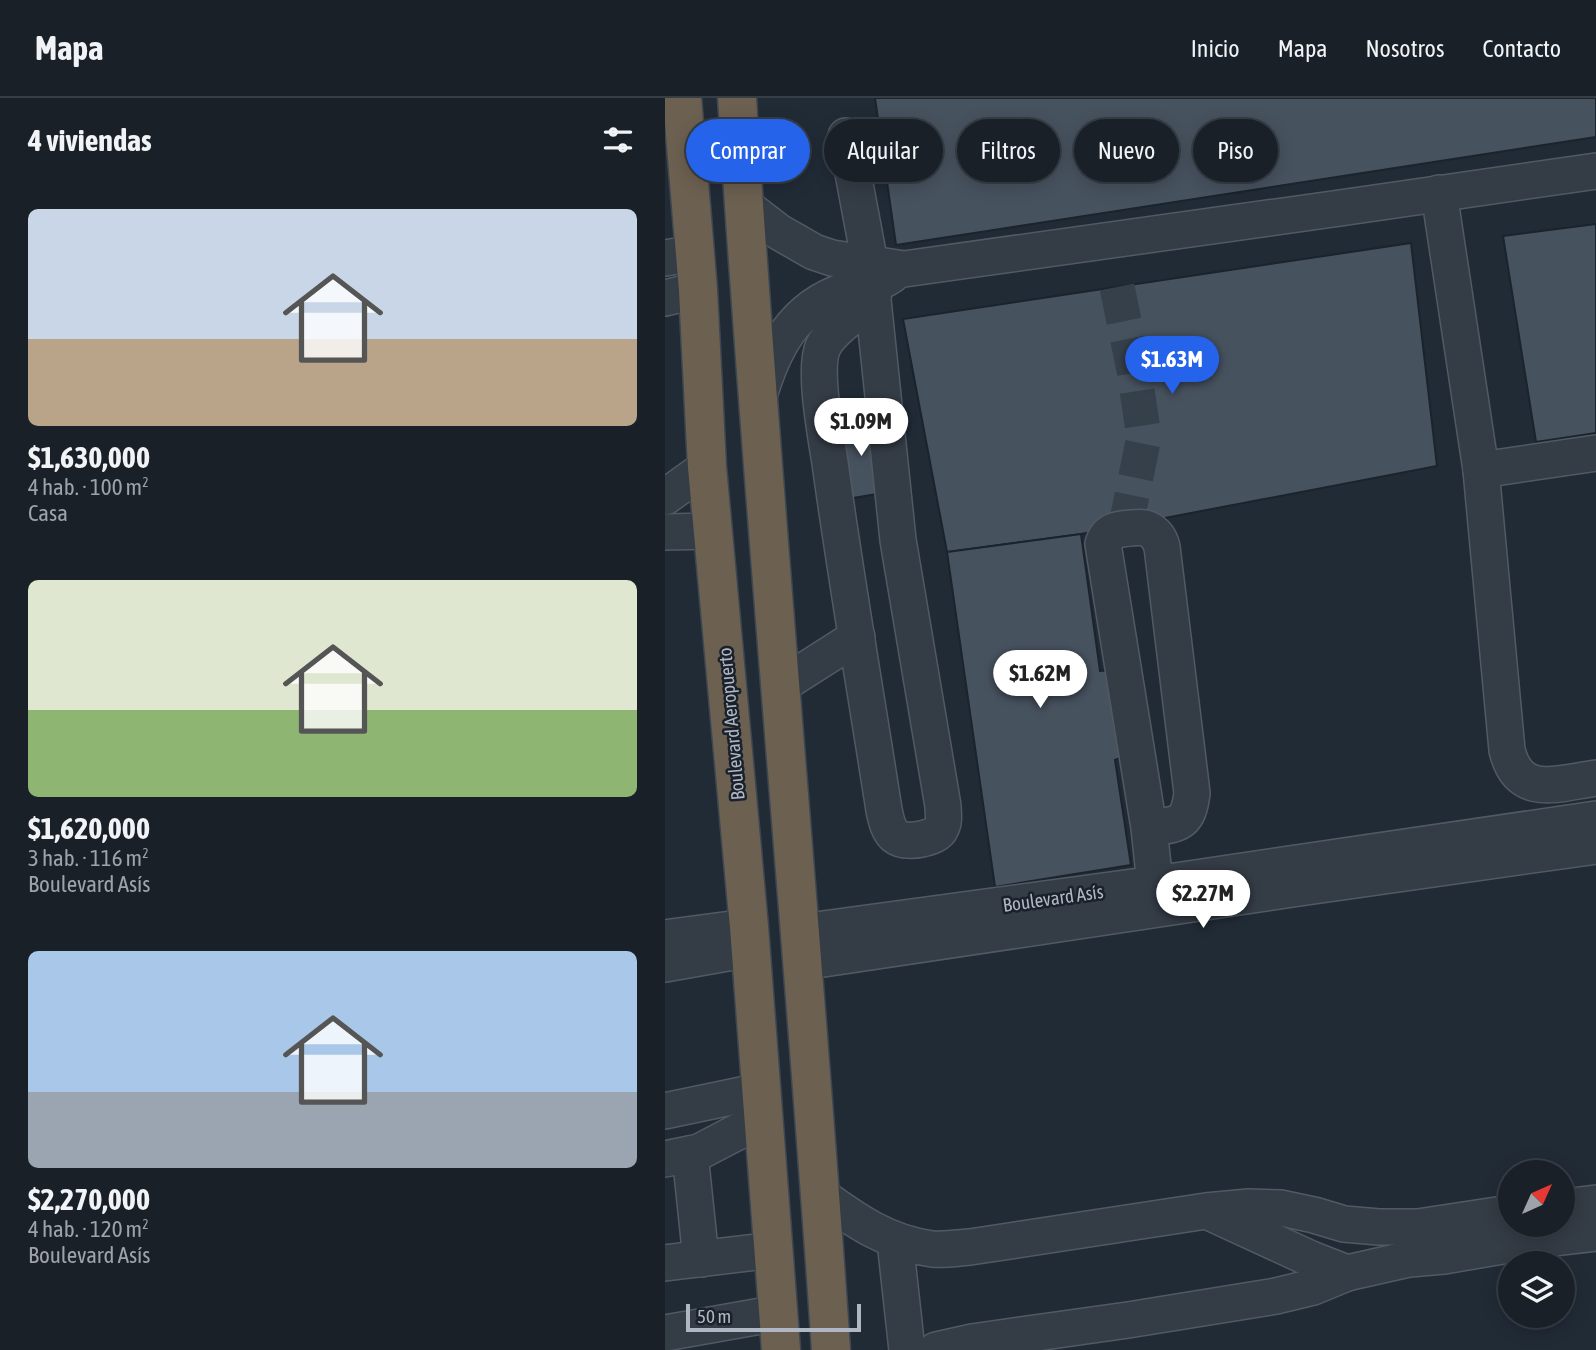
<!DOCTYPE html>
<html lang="es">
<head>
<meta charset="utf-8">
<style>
	body { margin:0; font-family:"Asap Condensed",sans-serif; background:#262d34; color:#f1f3f6; height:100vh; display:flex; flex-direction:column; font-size:26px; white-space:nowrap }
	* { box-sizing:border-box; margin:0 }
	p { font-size:23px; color:#9fa3a8 }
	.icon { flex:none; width:38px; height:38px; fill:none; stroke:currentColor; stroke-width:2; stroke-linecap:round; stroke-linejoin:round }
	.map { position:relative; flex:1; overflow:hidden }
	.drawer { display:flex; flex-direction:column; background:#192028; width:665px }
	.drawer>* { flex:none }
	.guide { position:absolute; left:21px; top:21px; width:665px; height:63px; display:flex; gap:14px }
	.needle { width:46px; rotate:45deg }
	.tools { position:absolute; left:833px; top:1062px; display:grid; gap:14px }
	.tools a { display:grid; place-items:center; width:77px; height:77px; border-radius:50%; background:#192028; box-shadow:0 4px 18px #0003,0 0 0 2px #373e45; font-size:35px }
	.scale { position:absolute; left:21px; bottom:18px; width:175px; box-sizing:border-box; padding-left:7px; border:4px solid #aeb7c3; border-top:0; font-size:19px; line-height:24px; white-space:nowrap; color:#aeb7c3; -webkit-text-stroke:5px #1a212b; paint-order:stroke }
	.price { position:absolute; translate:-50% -60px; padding:0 16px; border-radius:24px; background:#fff; color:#222; font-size:23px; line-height:46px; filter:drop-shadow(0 2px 4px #0008) }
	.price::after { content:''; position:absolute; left:50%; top:42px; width:21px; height:16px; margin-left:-10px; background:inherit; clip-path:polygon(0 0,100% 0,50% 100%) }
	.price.selected { background:#2563eb; color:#fff }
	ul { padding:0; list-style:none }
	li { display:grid; align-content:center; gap:14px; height:371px; padding:0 28px }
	li span { display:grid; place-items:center; height:217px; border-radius:10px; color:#555 }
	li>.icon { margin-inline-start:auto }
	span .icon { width:126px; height:126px; fill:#fffc; stroke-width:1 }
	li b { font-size:30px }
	h2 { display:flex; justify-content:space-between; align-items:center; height:84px; padding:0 28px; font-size:30px }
	.tag { padding:0 24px; border-radius:32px; background:#192028; box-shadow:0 4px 18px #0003,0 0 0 2px #373e45; font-size:24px; line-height:63px }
	.tag.selected { background:#2563eb; color:#fff }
	header { display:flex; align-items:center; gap:42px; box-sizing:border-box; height:98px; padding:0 35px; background:#192028; border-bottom:2px solid #373e45 }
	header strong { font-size:33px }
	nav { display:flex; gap:38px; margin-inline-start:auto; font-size:24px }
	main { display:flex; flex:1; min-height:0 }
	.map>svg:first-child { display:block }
	.building { fill:#47525f; stroke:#1b232d; stroke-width:2 }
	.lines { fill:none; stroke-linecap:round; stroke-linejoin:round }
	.minor-tunnel { stroke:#36404b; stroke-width:35; stroke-dasharray:35 18; stroke-linecap:butt }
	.minor-casing { stroke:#515a64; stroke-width:38 }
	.highway-casing { stroke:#3e4751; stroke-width:41 }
	.minor { stroke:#343c46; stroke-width:35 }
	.highway { stroke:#6c6051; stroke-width:38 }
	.labels { text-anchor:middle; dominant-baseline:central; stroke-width:5; stroke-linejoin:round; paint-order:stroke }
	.street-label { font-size:19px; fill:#aeb7c3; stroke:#1a212b }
</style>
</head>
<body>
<header>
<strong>Mapa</strong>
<nav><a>Inicio</a><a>Mapa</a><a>Nosotros</a><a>Contacto</a></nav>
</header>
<main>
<section class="drawer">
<h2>4 viviendas<svg class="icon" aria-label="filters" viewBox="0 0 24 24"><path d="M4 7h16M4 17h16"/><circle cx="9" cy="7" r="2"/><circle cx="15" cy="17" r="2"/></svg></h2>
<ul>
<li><span style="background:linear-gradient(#c9d6e8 60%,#b9a48a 0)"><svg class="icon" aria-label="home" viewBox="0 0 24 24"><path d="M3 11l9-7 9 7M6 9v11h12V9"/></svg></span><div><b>$1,630,000</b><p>4 hab. · 100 m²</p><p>Casa</p></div></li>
<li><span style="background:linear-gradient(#dfe7d0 60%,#8fb573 0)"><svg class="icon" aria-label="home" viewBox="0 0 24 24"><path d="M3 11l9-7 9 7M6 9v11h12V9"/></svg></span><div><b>$1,620,000</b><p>3 hab. · 116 m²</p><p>Boulevard Asís</p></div></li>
<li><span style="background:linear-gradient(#a9c7e8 65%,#9aa5b1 0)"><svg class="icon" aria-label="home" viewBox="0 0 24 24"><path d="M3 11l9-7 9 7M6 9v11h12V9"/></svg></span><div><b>$2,270,000</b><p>4 hab. · 120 m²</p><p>Boulevard Asís</p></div></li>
</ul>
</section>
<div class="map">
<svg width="931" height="1252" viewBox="0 0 931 1252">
	<rect width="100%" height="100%" fill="#212b36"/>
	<g class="building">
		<path d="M210,0H931V39L231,147Z"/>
		<path d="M931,126V335L871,344L838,138Z"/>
		<path d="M746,145L772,368L416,436L282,454L238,221Z"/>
		<path d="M209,321L218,395L182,401L174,322Z"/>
		<path d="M416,436L435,573L451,572L463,657L450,662L466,767L330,789L282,454Z"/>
	</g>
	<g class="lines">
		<path class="minor-tunnel" d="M452,189L469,272L479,339L461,427"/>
		<g class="minor-casing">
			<g id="minor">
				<path d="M181,38L209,187L208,202L233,442L278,708C278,715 280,723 276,730C273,737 264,739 257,741C230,746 224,737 219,712C201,596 181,481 165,365C161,339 148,271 158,249C165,232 194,214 208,202"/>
				<path d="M774,95L816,372L842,652C854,702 894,685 931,680"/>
				<path d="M79,107L114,134L149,154L167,160L239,171L668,111L931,73"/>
				<path d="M0,160L30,155"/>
				<path d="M0,200L33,192"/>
				<path d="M93,301C108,251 127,210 181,192C190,189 198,189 207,187C214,185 221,181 227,177"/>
				<path d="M816,372L931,355"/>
				<path d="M0,399L42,369"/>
				<path d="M0,434L48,433"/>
				<path d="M115,588L192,539"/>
				<path d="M484,730C513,726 523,728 527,695L497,449C495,441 491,435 483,431C477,428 472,430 466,430C453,431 442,432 438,446L484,730L490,786L495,808"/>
				<path d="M136,834L490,786L931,721"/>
				<path d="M0,840L74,830"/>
				<path d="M138,864L634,790L931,748"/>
				<path d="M0,866L85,851"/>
				<path d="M0,1013L95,993"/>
				<path d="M25,1056L36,1161"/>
				<path d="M0,1061L34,1054L97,1021"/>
				<path d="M155,1097C191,1123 222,1145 267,1151C279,1152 293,1150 305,1149L541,1113L584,1109L616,1110L649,1117L679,1126L714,1129H753L845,1115"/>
				<path d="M898,1109L931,1105"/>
				<path d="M544,1114L646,1161L682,1175"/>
				<path d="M230,1143L242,1252"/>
				<path d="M0,1165L108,1152"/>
				<path d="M0,1235L113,1215"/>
				<path d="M271,1252L307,1244L463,1222L611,1198L648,1189L682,1175L744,1161L779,1158L872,1142L931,1135"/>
			</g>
		</g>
		<g class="highway-casing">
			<g id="highway">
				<path d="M17,0L33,192L42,369L84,829L116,1252"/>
				<path d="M72,0C98,418 138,834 166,1252"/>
			</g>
		</g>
		<use href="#minor" class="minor"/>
		<use href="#highway" class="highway"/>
	</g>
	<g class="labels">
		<g class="street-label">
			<text transform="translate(66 626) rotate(-95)">Boulevard Aeropuerto</text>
			<text transform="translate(388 800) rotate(-8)">Boulevard Asís</text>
		</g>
	</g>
</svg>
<div class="tools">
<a><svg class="needle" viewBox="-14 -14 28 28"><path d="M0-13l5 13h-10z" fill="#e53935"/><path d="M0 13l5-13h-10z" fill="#9fa3a8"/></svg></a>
<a><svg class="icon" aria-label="layers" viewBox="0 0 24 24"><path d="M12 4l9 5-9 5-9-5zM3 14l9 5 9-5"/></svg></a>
</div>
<div class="scale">50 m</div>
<b class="price selected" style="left:507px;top:298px">$1.63M</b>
<b class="price" style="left:196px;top:360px">$1.09M</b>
<b class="price" style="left:375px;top:612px">$1.62M</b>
<b class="price" style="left:538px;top:832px">$2.27M</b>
<div class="guide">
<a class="tag selected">Comprar</a>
<a class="tag">Alquilar</a>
<a class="tag">Filtros</a>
<a class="tag">Nuevo</a>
<a class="tag">Piso</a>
</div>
</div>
</main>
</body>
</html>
